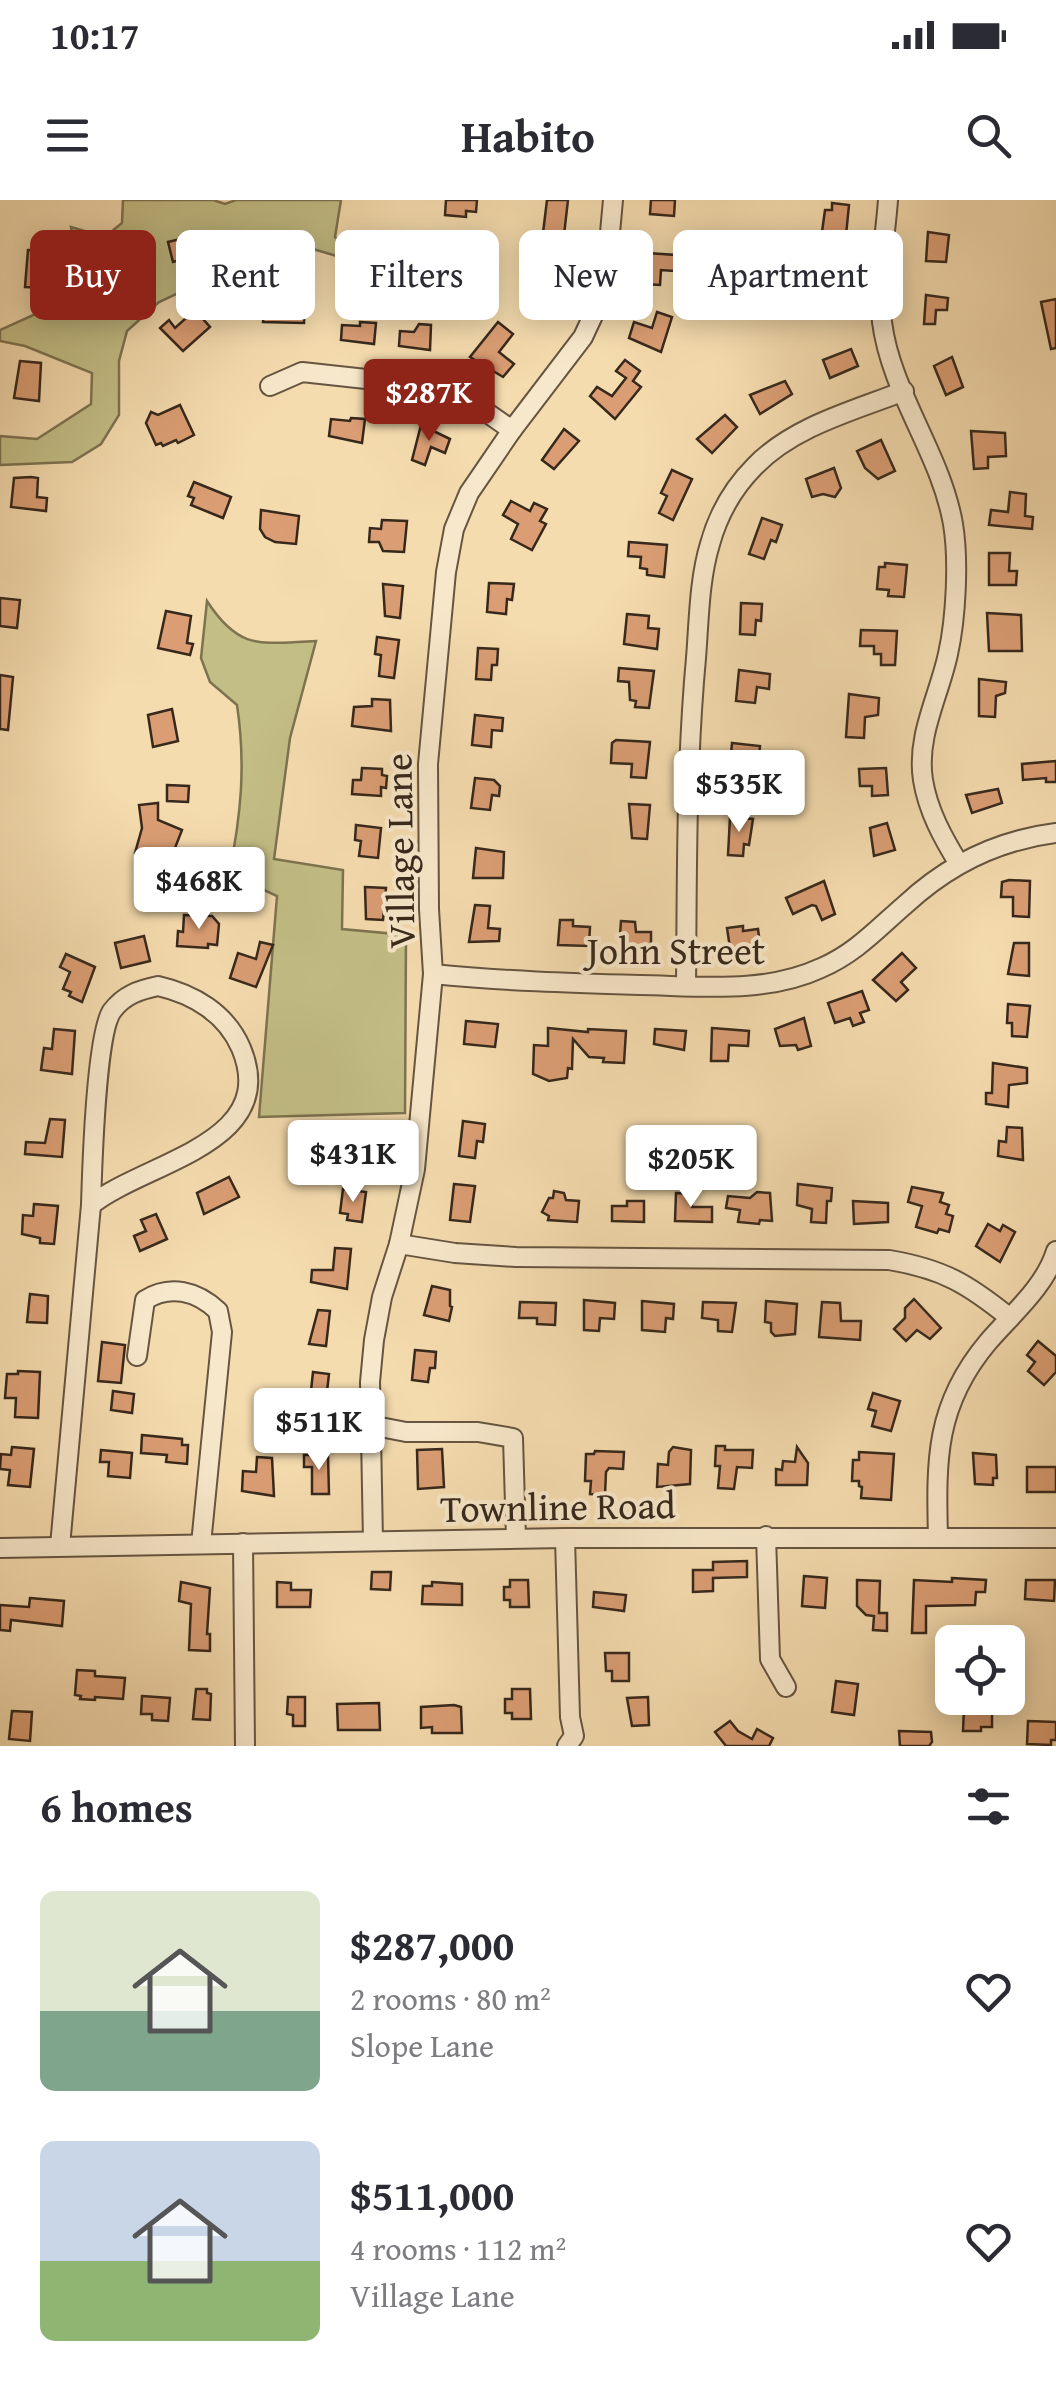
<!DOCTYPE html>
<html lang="en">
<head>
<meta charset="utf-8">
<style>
	body { margin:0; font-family:"Gentium Book Plus",serif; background:#f2f2f3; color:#2b2b33; height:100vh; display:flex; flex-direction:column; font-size:38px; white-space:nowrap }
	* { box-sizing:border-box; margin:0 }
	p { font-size:32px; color:#7c7c81 }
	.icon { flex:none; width:55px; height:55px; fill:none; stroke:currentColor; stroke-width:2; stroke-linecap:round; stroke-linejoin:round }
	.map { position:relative; height:1546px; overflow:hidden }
	.details { display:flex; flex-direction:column; background:#fff; flex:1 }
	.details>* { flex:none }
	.hud { position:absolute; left:30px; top:30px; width:998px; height:90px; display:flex; gap:20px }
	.buttons { position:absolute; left:935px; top:1425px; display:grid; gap:20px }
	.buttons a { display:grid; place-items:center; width:90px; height:90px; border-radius:15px; background:#fff; box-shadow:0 5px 25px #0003; font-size:50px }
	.price { position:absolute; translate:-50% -85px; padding:0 22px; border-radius:10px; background:#fff; color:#222; font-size:32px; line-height:65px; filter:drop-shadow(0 2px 5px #0008) }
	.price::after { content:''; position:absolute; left:50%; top:60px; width:30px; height:22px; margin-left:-15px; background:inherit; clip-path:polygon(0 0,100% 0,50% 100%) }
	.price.current { background:#8f2418; color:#fff }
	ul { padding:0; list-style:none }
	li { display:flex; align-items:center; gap:30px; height:250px; padding:0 40px }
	li span { display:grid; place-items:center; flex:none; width:280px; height:200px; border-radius:15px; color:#555 }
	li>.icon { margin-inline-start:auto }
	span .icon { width:120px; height:120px; fill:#fffc; stroke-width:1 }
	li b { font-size:42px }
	h2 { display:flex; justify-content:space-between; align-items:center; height:120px; padding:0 40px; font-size:42px }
	.tag { padding:0 35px; border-radius:15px; background:#fff; box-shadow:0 5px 25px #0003; font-size:35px; line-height:90px }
	.tag.current { background:#8f2418; color:#fff }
	.status { display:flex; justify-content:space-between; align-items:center; height:70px; padding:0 50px; background:#fff; direction:ltr }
	.status svg { height:28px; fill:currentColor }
	header { display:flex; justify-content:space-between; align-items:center; height:130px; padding:0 40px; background:#fff; font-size:45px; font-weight:800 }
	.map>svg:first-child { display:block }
	.green { fill:#c3be86; stroke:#7d7351; stroke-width:2.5 }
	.building { fill:#db9e74; stroke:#37281c; stroke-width:2.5 }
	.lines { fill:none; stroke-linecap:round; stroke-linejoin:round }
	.minor-casing { stroke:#665541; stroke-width:22 }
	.minor { stroke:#f8e8cb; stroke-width:18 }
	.labels { text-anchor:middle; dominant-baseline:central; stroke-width:8; stroke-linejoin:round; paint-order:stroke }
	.street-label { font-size:38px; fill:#37281c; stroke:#f8e8cb }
</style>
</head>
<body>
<div class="status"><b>10:17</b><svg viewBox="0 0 49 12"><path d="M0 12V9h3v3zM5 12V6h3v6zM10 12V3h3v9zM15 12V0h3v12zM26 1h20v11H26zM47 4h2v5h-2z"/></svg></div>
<header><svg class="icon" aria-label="menu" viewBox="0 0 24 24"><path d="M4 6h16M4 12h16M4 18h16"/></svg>Habito<svg class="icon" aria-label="search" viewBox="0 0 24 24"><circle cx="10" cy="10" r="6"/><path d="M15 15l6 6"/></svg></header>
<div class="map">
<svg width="1056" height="1546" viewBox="0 0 1056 1546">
	<rect width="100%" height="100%" fill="#f5dcaf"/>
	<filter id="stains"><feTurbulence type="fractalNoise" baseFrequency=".002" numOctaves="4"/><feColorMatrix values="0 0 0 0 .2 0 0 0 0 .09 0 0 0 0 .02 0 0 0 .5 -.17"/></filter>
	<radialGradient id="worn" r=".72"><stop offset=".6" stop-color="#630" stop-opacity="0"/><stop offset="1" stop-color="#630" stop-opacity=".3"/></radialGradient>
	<g class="green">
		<path d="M123,0H213L225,4L236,0H341L335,37L348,48L340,57L313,49L277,47L159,102L127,131L119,161V215L101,244L72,262L0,265V236L37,239L91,204L92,173L25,146L0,141V130L62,102L81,76L71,27L105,37L122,23Z"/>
		<path d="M207,401C240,452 262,443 316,441L290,538L274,659L343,670L342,729L406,735L405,913L259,917L277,696L229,674C241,616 246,565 237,505L210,482L201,458Z"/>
	</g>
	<g class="building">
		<path d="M446,0H477L476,12L466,11V17L445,15Z"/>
		<path d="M547,0H568L564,35L543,33Z"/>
		<path d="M651,0H675L674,16L650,14Z"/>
		<path d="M832,3L849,5L846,35L822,32L825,10H832Z"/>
		<path d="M928,32L949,35L946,62L926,61Z"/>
		<path d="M189,37L194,56L173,62L168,42Z"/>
		<path d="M28,50L42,51L41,57L49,58V88L25,87Z"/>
		<path d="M647,53L676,55L674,71L661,70L660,85L645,84Z"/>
		<path d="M535,69L563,82L547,115L533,108L541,92L528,85Z"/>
		<path d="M819,71L840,73L838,103L824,102V96L817,95Z"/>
		<path d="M926,95L948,98L947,110H936L935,124H924Z"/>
		<path d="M265,98L305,102L304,123L263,122Z"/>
		<path d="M1056,99V148L1051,149L1041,102Z"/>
		<path d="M195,110L210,127L183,151L160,128L169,120L175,128Z"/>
		<path d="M657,112L672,117L661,152L629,138L634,122L652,128Z"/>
		<path d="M360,122L376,123L374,144L341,140L342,125L360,126Z"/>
		<path d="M498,122L513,134L499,152L514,164L503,177L470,157Z"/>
		<path d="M419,124L431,125L430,150L399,146L400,131L414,132Z"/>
		<path d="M851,149L858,166L830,178L823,160Z"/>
		<path d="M952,157L963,187L946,195L934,166Z"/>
		<path d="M625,160L640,171L633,181L641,187L615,219L590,196L597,187L612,196L626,178L616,171Z"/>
		<path d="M20,161L41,163L39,201L14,198Z"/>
		<path d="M785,181L792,194L760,214L750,195Z"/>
		<path d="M180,205L194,235L178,243L176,240L163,246L161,243L156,245L146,223L151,212L158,215Z"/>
		<path d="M725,215L737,227L712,253L697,239Z"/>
		<path d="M351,218L365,219L362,243L329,236L331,219L350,221Z"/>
		<path d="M421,225L450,239L445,253L431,247L425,265L412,260Z"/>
		<path d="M564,229L579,241L554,269L542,260Z"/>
		<path d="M971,231L1005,233L1006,256L988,257V268L974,269Z"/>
		<path d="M881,240L895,271L878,279L865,268L857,251Z"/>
		<path d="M834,268L841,288L835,297L823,294L812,297L806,279Z"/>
		<path d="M672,270L692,279L673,320L659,313L667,296L661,293Z"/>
		<path d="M31,277L38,278L37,297L47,298L46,311L11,307L14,278Z"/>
		<path d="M194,282L231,297L223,318L191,305L194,298L188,296Z"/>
		<path d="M1010,292L1026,294L1025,316L1033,317L1032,329L989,325L991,310L1008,312Z"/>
		<path d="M511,301L530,311L534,303L547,309L540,321L546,324L532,350L511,339L518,324L503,315Z"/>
		<path d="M261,310L299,316L296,344L275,342L265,337L260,329Z"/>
		<path d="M762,318L782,325L776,342L771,340L764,359L749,354Z"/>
		<path d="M382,320L407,321L404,352L383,351L379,342H369L370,328L381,329Z"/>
		<path d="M629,342L667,345L664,377L647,375V369L640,368L641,357L628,356Z"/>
		<path d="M989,353H1010L1009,371H1017L1016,385H989Z"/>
		<path d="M885,363L907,365L904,397L888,396L889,390L877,389L879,367H885Z"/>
		<path d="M489,383L514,384L512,400L507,399L506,414L487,412Z"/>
		<path d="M383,384L403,386L400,418L385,416Z"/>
		<path d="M0,398L20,400L17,428L0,426Z"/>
		<path d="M741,403L762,404L761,421L756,420L755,435L740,434Z"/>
		<path d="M166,411L191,416L187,443L193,444L190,455L158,448Z"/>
		<path d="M987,413L1021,415L1022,451H989Z"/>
		<path d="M627,414L649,416L648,428L659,429L657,449L624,444Z"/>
		<path d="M861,430L897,431L895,465H881V454H874V446H860Z"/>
		<path d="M377,437L399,440L394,478L379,476L381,455L375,454Z"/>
		<path d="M478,448L498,449L497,465H492L491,480L476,479Z"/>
		<path d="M619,468L654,471L649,508L635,507L636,501L630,500L629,482L618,481Z"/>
		<path d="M739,470L770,474L769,489L757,487L755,503L736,501Z"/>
		<path d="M0,475L13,477L8,530L0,529Z"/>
		<path d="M979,479L1006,482L1005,493L996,496L995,517L979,516Z"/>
		<path d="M849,494L879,498L878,515L865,517L864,538L846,537Z"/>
		<path d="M372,499L390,500L391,531L352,526L354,507L372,506Z"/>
		<path d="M172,509L178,541L153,547L148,515Z"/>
		<path d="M475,515L503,518L502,531L492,530L491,547L472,545Z"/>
		<path d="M616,540L650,542L646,578L631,577L632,564L611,563L612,543Z"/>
		<path d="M732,543L760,546L757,578L729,574Z"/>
		<path d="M1056,561V582H1046V578L1023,580L1022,564Z"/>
		<path d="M362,568L382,569V575L387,576L386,588L381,587V596L352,594L353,580H361Z"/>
		<path d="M886,568L888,595L872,596V586H860L859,569Z"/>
		<path d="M475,578L494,580L500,586L499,596L492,595L490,610L471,608Z"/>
		<path d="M167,585L189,586L188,602L167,601Z"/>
		<path d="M998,589L1002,603L972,613L966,595Z"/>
		<path d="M158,603V620L182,630L168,666L135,653L142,628L139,605Z"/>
		<path d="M629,604L650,605L647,639L632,638Z"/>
		<path d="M730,617L753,619L749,645L744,644L743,656L728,655Z"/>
		<path d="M887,623L895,650L874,656L870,628Z"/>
		<path d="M356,625L381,628L378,658L359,656L361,641L355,640Z"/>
		<path d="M476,648L504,652L503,678H473Z"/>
		<path d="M1009,680L1030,681L1029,717L1013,716V697H1001L1002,682Z"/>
		<path d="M824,681L835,714L822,720L816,706L812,705L793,714L786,698Z"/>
		<path d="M365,687L386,688L383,720L366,719Z"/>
		<path d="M475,705L490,706L488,728L500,729L499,741L469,742Z"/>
		<path d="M184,715L212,716L219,724L217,745L208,744V748L177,746L178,731L183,732Z"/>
		<path d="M560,720H573V726L590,727L589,746L558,745Z"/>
		<path d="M621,721L635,722L636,732H651V748H619Z"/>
		<path d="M743,726V731L758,729L760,744L730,748L727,728Z"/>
		<path d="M144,736L150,761L121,768L115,743Z"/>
		<path d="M260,742L273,745L256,787L230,778L238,753L256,759Z"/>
		<path d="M1014,743H1029V776L1008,774Z"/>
		<path d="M902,753L916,768L901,782L908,790L896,801L873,780Z"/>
		<path d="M66,754L95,767L82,802L69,796L71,792L63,789L70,772L60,767Z"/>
		<path d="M862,791L869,810L860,813L864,822L853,826L850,818L835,823L828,803Z"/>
		<path d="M1008,804L1030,806L1027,837L1012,836V823H1007Z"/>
		<path d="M804,818L811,846L798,850L796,845L780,846L775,829Z"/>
		<path d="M466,821L498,824L495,847L464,844Z"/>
		<path d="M548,828L588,832V829L626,831L624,863L603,862L604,858L589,857L573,839L572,869L568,868L567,878L549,881L533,874L534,845L548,846Z"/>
		<path d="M712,828L749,831L748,846L729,845L728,861H711Z"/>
		<path d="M54,829L75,831L72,874L41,870L44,848L52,849Z"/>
		<path d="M655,829L686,831L684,850L654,844Z"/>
		<path d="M993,863L1027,868V883L1009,885L1008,907L986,904V893H992Z"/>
		<path d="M50,919L65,920L62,957L25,954L26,942L45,943Z"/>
		<path d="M463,921L485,924L483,942L477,941L475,958L459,956Z"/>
		<path d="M1007,927L1022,928L1023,960L998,956L999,941L1006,942Z"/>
		<path d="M357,936L381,939L378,967L361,965L362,953L355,952Z"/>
		<path d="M229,977L239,997L204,1014L197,993Z"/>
		<path d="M454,984L475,986L470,1022L450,1020Z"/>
		<path d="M798,984L832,988L831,1001H827L826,1023L811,1022L812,1009L797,1005Z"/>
		<path d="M912,987L943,993L940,1002L949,1005L946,1014L953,1016L949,1032L939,1029L937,1033L916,1027L922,1006L908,1002Z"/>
		<path d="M343,989L366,992L362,1022L347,1020L348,1014L340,1013Z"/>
		<path d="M554,991L564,993L566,1000L579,1001L577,1022L548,1020L549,1016L542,1012L549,998H553Z"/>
		<path d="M757,992L770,993L772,1021L760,1020L759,1024L738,1022L740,1010L726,1008L728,996L750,998Z"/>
		<path d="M676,993L692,994V1007H712V1022L675,1021Z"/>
		<path d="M627,1001H644V1022L612,1021V1006H627Z"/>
		<path d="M853,1001L888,1003V1022L854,1024Z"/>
		<path d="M34,1004L58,1006L54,1044L40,1043V1038L22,1034L23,1015L33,1016Z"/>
		<path d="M156,1014L167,1039L140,1051L134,1036L146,1031L141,1020Z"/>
		<path d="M988,1024L1000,1031L1003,1025L1015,1032L1000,1062L976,1046Z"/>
		<path d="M335,1048L351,1049L347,1089L311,1082L312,1070H333Z"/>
		<path d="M432,1086L450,1090V1106L452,1107L449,1121L424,1115Z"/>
		<path d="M30,1094L48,1096L47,1123L27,1122Z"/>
		<path d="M914,1099L941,1128L930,1139L917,1130L906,1141L894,1129L905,1118V1108Z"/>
		<path d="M584,1100L615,1103L614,1119L600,1118L599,1131L584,1130Z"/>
		<path d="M642,1101L674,1104L673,1119L666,1118L665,1132L642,1130Z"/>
		<path d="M766,1101L797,1104L795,1134L775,1136L771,1132V1123L765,1122Z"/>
		<path d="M520,1102L556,1103L555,1125L537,1124V1118H519Z"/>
		<path d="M703,1102L736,1103L732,1132L718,1131V1120L702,1118Z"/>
		<path d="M822,1102L840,1103L841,1121H861L860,1140L819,1137Z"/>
		<path d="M318,1110L330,1111L326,1146L309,1144Z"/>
		<path d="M1038,1141L1056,1156V1172L1044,1185L1028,1171L1035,1162L1027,1155Z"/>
		<path d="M102,1142L125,1145L121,1183L98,1181Z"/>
		<path d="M415,1150L436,1152L435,1168H430L428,1182L412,1180Z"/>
		<path d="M18,1171L40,1172L38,1218L15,1217L16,1198H5L7,1174H18Z"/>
		<path d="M313,1172L329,1174L325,1209L302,1204L303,1190L311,1191Z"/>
		<path d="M113,1191L134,1194L132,1213L111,1210Z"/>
		<path d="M873,1193L900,1201L891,1231L872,1226L876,1211L868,1209Z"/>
		<path d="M142,1235L182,1239V1245H188L187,1264L166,1262L167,1255L141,1253Z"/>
		<path d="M716,1246H725V1250H753L752,1268L737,1267L734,1289L718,1288L720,1266H715Z"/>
		<path d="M12,1247L34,1249L30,1287L8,1285L10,1270L0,1269L1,1254L11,1255Z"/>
		<path d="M673,1247L691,1250L690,1284L657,1287L658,1264L668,1265L669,1252Z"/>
		<path d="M797,1247L808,1263L807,1285H776V1269L782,1270L783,1261L795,1262Z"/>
		<path d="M442,1249L444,1287L418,1289L417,1250Z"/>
		<path d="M101,1250L132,1253L130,1278L108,1276L109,1262H100Z"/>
		<path d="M595,1251L624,1252L623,1269L609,1268L606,1272L605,1295L590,1294L591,1281H585L586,1254H594Z"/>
		<path d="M859,1252L894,1254L891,1300L861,1298L862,1287L859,1286V1281H852L853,1260H859Z"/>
		<path d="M973,1253L996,1255L997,1278H993V1285L975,1284Z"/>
		<path d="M304,1255H328L329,1294H312V1267H304Z"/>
		<path d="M257,1257L272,1258L274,1296L242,1291L243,1271L256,1272Z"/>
		<rect x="1027" y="1267" width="29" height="25"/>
		<path d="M747,1361V1377L713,1378V1391L693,1392V1370H713V1362Z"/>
		<path d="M372,1372H391L390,1390L371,1389Z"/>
		<path d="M804,1376L827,1378L825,1408L802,1406Z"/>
		<path d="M952,1378L986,1380L985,1392H976L975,1405L926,1406V1433H912L914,1380L952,1382Z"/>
		<path d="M510,1380H528L529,1407H510V1400H504V1387H510Z"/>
		<path d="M857,1380L880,1381L879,1413H887V1431L873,1430L874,1416L866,1415L857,1406Z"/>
		<path d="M1026,1380H1055L1054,1401L1025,1399Z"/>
		<path d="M181,1382L210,1388L207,1434H210V1451L189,1450L191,1404L179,1401Z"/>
		<path d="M277,1382L291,1383V1390H311L310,1407H277Z"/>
		<path d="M432,1382L462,1384V1405L422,1404L423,1386H432Z"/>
		<path d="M594,1392L626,1395L624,1411L593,1407Z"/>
		<path d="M30,1398L64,1401L62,1426L11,1420L10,1431L0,1430V1405L29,1407Z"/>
		<path d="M605,1453H629V1481H612V1471H606Z"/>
		<path d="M77,1470L95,1471V1476L125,1478L123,1499L95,1497V1500L80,1499L81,1496L75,1495Z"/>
		<path d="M836,1481L858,1484L854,1515L832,1512Z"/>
		<path d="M196,1489H207V1493L211,1494L210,1520L193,1519Z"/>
		<path d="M512,1489H530L531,1519H512V1513H505V1499H512Z"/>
		<path d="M142,1496L170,1498L168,1521L152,1520V1514H141Z"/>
		<path d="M288,1497H305V1526H293V1515L287,1514Z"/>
		<path d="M648,1497L649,1525L632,1526L627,1498Z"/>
		<path d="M379,1503L380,1530H338L337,1504Z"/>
		<path d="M454,1505L461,1507L462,1533H432V1527L421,1528V1507Z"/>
		<path d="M964,1508L992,1509V1527H981V1531H963Z"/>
		<path d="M12,1511L32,1512L30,1541L9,1539Z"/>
		<path d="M730,1521L738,1531L752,1539L757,1529L773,1538L769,1546H726L715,1532Z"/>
		<path d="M1028,1521L1056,1522V1540H1051V1545L1027,1544Z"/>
		<path d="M899,1531L931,1532L932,1542L929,1546H900Z"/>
	</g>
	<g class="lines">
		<g class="minor-casing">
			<g id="minor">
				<path d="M888,0C885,40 877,82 882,122C891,193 941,254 953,324C959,360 956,418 948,454C939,496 916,536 923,580C928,611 943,638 959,664"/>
				<path d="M270,186L302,172L439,187L463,196L512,230"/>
				<path d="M433,774C502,781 571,783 640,785C700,786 765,794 821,768C856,753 878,728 906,704C948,665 999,640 1056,633"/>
				<path d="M158,786C193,794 226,813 241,848C281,944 146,961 91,1005C92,971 96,834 112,811C124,795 139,790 158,786Z"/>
				<path d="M686,786C687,676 686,567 696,458C699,421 699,380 710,344C718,315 733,288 755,266C794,226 853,211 904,191"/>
				<path d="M399,1044L455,1053L516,1057L889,1060C943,1069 968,1084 1010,1118"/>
				<path d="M137,1156L145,1100C170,1084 197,1091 218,1111L222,1132L201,1344"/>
				<path d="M370,1225L406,1232H478L513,1238L516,1338"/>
				<path d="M766,1336L770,1459L786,1487"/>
				<path d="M565,1338L570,1517L574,1536L567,1546"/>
				<path d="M938,1338C936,1260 935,1205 988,1142C1012,1114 1045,1087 1056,1051"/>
				<path d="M373,1341L370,1182L374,1140L382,1097L399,1044L415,969L433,774L429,709L428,564L446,372L454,329L469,293L512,230L583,137L597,107L606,76L613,0"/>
				<path d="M243,1343L245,1546"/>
				<path d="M60,1346L91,1005"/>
				<path d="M0,1348L565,1338H1056"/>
			</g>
		</g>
		<use href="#minor" class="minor"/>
	</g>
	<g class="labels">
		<g class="street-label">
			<text transform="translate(399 651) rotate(-91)">Village Lane</text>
			<text x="676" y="750">John Street</text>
			<text transform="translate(558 1306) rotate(-1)">Townline Road</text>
		</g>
	</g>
	<rect width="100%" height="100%" filter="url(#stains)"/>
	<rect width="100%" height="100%" fill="url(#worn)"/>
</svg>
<div class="buttons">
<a><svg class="icon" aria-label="locate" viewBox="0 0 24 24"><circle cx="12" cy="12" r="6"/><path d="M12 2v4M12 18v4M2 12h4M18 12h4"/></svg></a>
</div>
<b class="price current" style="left:429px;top:244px">$287K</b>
<b class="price" style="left:739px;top:635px">$535K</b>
<b class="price" style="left:199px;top:732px">$468K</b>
<b class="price" style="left:353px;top:1005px">$431K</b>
<b class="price" style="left:691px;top:1010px">$205K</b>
<b class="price" style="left:319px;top:1273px">$511K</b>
<div class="hud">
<a class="tag current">Buy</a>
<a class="tag">Rent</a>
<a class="tag">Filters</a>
<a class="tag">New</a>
<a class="tag">Apartment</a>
</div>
</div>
<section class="details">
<h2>6 homes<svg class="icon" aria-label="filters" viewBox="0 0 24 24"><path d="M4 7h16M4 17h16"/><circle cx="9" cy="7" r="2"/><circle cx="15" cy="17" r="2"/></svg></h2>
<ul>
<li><span style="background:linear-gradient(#dfe7d0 60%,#7fa58c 0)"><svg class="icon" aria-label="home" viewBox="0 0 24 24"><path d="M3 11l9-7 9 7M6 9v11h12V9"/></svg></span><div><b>$287,000</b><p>2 rooms · 80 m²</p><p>Slope Lane</p></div><svg class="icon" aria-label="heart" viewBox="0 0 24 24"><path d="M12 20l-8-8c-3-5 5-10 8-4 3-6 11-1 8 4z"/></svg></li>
<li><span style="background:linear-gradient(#c9d6e8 60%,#8fb573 0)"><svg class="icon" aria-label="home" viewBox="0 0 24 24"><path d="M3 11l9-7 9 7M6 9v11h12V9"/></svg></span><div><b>$511,000</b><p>4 rooms · 112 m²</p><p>Village Lane</p></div><svg class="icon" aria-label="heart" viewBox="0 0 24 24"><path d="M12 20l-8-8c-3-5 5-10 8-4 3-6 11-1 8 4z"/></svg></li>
</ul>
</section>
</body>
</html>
